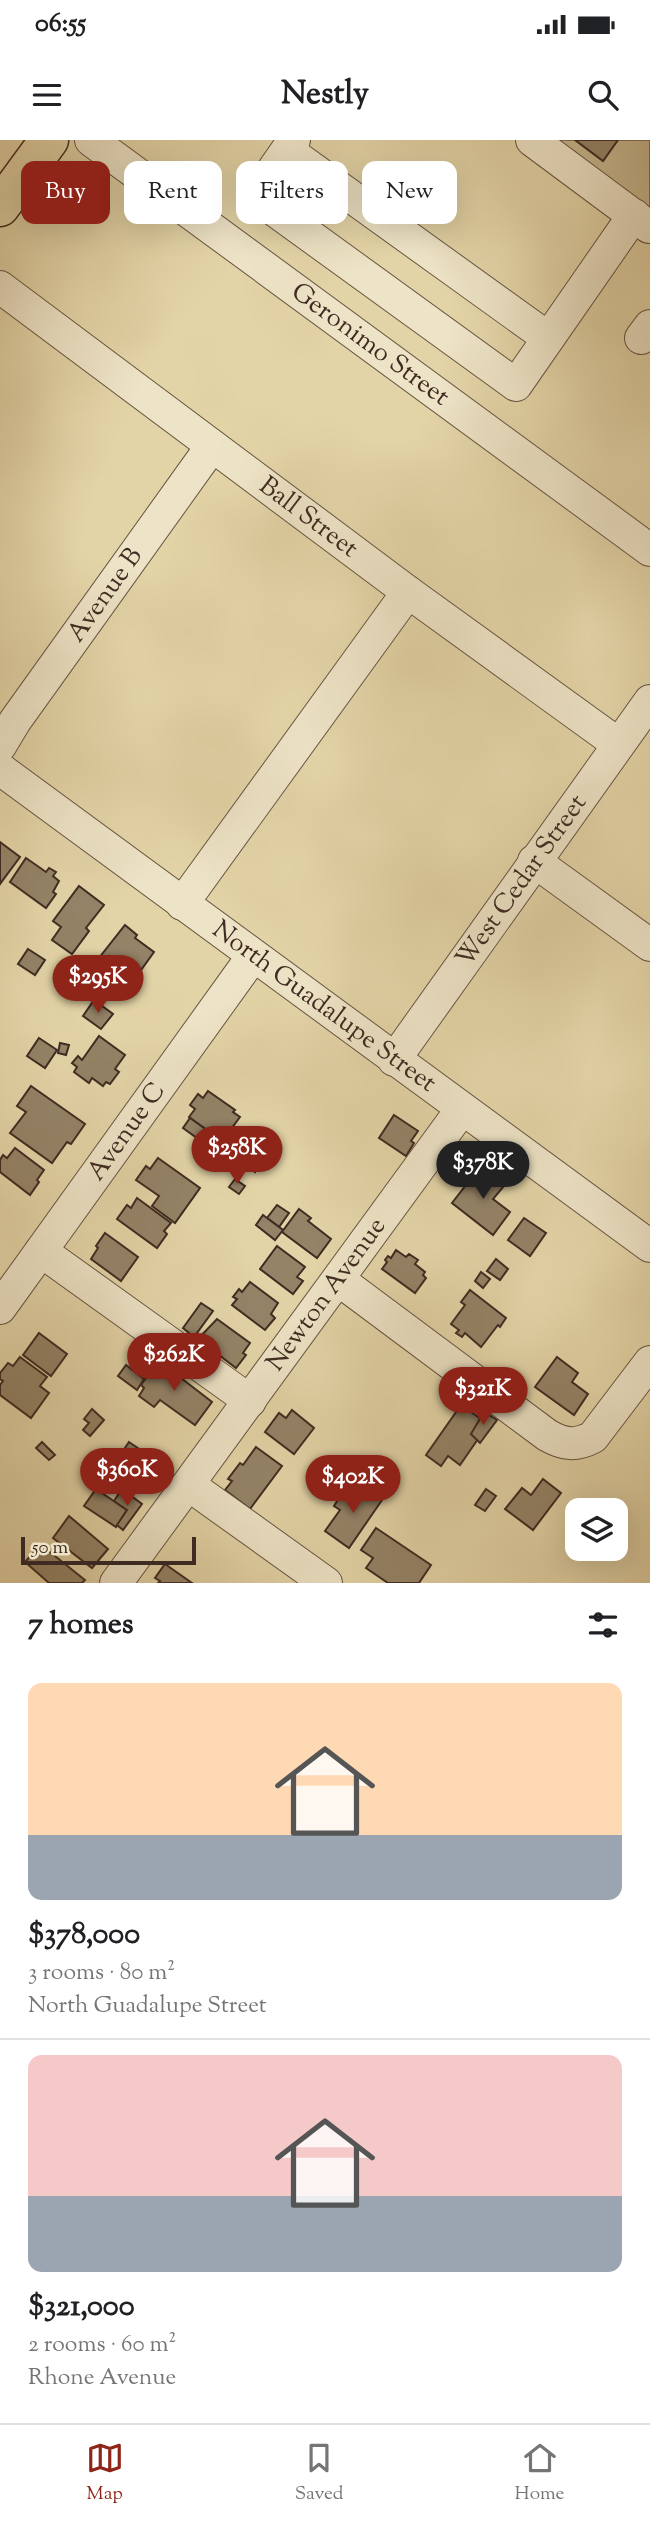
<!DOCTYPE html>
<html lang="en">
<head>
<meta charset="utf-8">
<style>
	body { margin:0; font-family:"Sorts Mill Goudy",serif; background:#f6f6f6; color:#202124; height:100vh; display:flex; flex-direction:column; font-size:26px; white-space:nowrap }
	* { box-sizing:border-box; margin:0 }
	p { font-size:23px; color:#757577 }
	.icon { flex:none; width:38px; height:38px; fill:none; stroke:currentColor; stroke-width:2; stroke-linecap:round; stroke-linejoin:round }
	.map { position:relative; height:1443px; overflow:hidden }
	.sheet { display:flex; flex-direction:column; background:#fff; flex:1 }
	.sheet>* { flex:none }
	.banner { position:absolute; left:21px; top:21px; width:609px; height:63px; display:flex; gap:14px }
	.buttons { position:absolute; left:565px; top:1358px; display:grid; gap:14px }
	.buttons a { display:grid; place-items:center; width:63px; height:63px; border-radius:14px; background:#fff; box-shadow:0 7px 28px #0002; font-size:35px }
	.scale { position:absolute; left:21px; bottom:18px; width:175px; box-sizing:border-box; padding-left:7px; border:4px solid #3f2b22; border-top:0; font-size:19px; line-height:24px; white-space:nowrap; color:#3f2b22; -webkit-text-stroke:5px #ede3c6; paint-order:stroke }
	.price { position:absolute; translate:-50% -60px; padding:0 16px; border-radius:24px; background:#8f2418; color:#fff; font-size:23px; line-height:46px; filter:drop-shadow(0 2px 4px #0008) }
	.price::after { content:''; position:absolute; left:50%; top:42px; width:21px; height:16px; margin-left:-10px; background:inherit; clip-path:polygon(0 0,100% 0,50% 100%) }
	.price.current { background:#222; color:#fff }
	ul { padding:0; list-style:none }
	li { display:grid; align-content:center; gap:14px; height:371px; padding:0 28px }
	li+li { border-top:2px solid #e0e0e0 }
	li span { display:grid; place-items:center; height:217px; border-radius:14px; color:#555 }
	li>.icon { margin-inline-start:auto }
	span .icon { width:126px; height:126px; fill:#fffc; stroke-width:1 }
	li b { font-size:30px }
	h2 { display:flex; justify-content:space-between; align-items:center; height:84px; padding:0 28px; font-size:30px }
	.pill { padding:0 24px; border-radius:14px; background:#fff; box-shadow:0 7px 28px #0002; font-size:24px; line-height:63px }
	.pill.current { background:#8f2418; color:#fff }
	.status { display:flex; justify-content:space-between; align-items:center; height:49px; padding:0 35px; background:#fff; direction:ltr }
	.status svg { height:19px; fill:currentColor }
	header { display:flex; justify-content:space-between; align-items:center; height:91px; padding:0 28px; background:#fff; font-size:32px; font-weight:800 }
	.tab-bar { display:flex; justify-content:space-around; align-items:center; height:98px; border-top:2px solid #e0e0e0; background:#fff; font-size:19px; color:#757577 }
	.tab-bar a { display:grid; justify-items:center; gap:4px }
	.tab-bar .current { color:#8f2418 }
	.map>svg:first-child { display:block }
	.green { fill:#c7b790; stroke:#837159; stroke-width:2 }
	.building { fill:#948367; stroke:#3f2b22; stroke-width:2 }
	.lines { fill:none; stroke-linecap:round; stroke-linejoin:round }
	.minor-casing { stroke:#685543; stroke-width:34 }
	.major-casing { stroke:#3f2b22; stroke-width:41 }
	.minor { stroke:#ede3c6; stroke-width:32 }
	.major { stroke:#e3d4a7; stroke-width:38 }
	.labels { text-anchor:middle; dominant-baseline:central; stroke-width:7; stroke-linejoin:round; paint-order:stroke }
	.street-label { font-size:26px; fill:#3f2b22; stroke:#ede3c6 }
</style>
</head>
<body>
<div class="status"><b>06:55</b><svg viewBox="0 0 49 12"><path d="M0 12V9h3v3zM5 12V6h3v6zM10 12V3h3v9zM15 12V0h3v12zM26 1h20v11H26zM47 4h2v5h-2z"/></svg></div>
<header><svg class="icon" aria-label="menu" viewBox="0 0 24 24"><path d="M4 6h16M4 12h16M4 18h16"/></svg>Nestly<svg class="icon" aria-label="search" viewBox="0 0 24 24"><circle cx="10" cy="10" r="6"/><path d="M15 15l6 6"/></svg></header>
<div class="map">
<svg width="650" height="1443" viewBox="0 0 650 1443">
	<rect width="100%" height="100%" fill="#e3d4a7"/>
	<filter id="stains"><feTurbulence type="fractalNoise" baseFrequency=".00286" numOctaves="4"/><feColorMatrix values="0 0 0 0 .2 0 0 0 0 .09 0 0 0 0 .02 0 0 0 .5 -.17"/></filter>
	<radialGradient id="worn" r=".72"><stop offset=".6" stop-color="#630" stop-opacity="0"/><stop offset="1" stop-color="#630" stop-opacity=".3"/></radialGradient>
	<path class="green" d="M547,0H650V77Z"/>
	<g class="building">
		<path d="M575,0H618L603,21Z"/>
		<path d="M0,702L20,717L0,744Z"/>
		<path d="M26,718L46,732L49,728L56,732L53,736L59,741L53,752L56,754L46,768L10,742Z"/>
		<path d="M79,746L104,765L86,788L89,791L72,814L52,800L61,787L53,781Z"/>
		<path d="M125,785L137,795L135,798L154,812L134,840L137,843L127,856L101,838L106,832L95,823Z"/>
		<path d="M28,809L45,820L35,835L18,824Z"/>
		<path d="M94,860L113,874L101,889L83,876Z"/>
		<path d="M99,896L125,915L115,929L119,932L110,944L106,942L103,946L92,938L89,943L74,932L77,927L72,923L78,916L82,920Z"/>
		<path d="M39,898L57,910L45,928L27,916Z"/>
		<path d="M60,903L69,905L66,915L58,913Z"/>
		<path d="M31,946L85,984L71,1004L67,1002L52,1023L10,993L26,972L17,966Z"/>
		<path d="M208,951L235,970L233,972L240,977L222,1001L189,977L195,969L190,965L198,954L203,958Z"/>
		<path d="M394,975L418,991L411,1001L414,1003L406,1016L379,998Z"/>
		<path d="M190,978L222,1001L215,1011L183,988Z"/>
		<path d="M252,1007L266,1017L255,1032L241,1022Z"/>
		<path d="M15,1008L44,1030L37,1040L39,1042L30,1055L0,1032V1020L3,1015L7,1018Z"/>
		<path d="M158,1018L200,1048L175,1083L152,1066L159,1056L136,1040L146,1026L150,1029Z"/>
		<path d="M480,1027L504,1046L493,1059L510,1072L493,1095L452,1063Z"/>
		<path d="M235,1039L245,1046L239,1054L229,1047Z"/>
		<path d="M137,1058L171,1083L164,1091L167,1094L157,1108L117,1079L127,1065L131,1068Z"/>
		<path d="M277,1065L289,1073L279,1087L267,1078Z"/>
		<path d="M299,1069L311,1078L308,1081L331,1099L317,1118L282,1092Z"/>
		<path d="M263,1075L283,1090L275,1100L256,1085Z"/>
		<path d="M524,1078L546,1093L530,1116L508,1100Z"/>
		<path d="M105,1093L138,1117L121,1141L91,1119L98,1108L96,1106Z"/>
		<path d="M277,1106L305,1127L297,1137L303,1141L293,1154L260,1129Z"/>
		<path d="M396,1110L406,1117L409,1114L418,1120L415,1124L425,1132L423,1135L426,1138L415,1153L382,1129L387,1122L385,1120L388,1116L391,1118Z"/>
		<path d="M496,1119L508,1129L500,1140L487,1131Z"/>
		<path d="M481,1132L490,1139L483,1148L475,1141Z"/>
		<path d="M250,1142L278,1163L271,1174L275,1178L265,1190L232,1165L237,1159L233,1157L239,1149L242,1152Z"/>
		<path d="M470,1150L506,1178L500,1187L498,1185L481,1207L465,1193L462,1197L456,1193L459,1190L451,1184L465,1165L461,1162Z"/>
		<path d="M201,1163L213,1171L194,1197L183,1188Z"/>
		<path d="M217,1179L250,1203L243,1213L246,1215L236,1228L198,1199Z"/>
		<path d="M39,1193L67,1214L51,1236L23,1215Z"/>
		<path d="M20,1217L47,1237L40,1246L49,1253L31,1278L0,1255V1245L3,1241L0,1239V1233L8,1223L13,1226Z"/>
		<path d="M557,1217L578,1233L572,1242L588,1254L574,1275L535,1247Z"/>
		<path d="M160,1219L182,1235L181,1238L212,1262L195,1285L160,1260L154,1267L139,1256L144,1248L141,1245Z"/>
		<path d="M126,1225L144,1239L137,1250L118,1236Z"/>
		<path d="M461,1265L481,1279L471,1294L478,1299L460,1325L448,1316L441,1326L426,1315Z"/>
		<path d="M92,1269L104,1280L90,1296L83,1290L89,1283L84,1279Z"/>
		<path d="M292,1270L314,1288L294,1314L265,1292L279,1273L286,1278Z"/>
		<path d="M484,1272L497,1280L480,1303L471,1294Z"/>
		<path d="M42,1302L55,1315L49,1320L36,1308Z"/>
		<path d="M129,1302L164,1326L149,1347L115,1323Z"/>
		<path d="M256,1307L282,1326L250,1369L225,1350L232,1341L228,1339L240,1323L243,1325Z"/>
		<path d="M543,1339L561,1353L533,1390L505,1369L522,1348L531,1355Z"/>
		<path d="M361,1345L382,1360L349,1408L325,1391L340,1370L334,1366L345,1349L354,1355Z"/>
		<path d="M96,1349L127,1370L116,1387L84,1366Z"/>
		<path d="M122,1349L142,1364L123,1390L117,1385L127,1370L114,1361Z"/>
		<path d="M486,1349L496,1356L485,1371L475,1365Z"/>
		<path d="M69,1376L108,1409L92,1428L53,1398Z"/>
		<path d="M376,1388L431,1425L419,1443H388L366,1428L373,1418L361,1410Z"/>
		<path d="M39,1406L50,1412L85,1440L82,1443H49L25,1422Z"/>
		<path d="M165,1424L192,1443H158L160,1441L155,1438Z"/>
	</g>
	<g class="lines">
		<g class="minor-casing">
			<g id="minor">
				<path id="s1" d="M91,0L650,410"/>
				<path d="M294,0L255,56L516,245L634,75"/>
				<path d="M532,0L649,87"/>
				<path d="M288,11L548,198"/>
				<path id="s2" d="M0,147L408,452L618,604"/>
				<path d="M641,198L650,186"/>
				<path id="s3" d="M0,606L15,581L212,306"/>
				<path id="s4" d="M0,629L650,1106"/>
				<path d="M534,721L650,805"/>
				<path d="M182,764L408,452"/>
				<path id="s5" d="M394,920L650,561"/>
				<path d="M41,1111L250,1261"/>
				<path d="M339,1140L547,1295C564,1305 576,1306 593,1297L650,1222"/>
				<path id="s6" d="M0,1168L253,816"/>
				<path d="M189,1345L326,1443"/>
				<path id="s7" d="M116,1443L462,969"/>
			</g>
		</g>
		<g class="major-casing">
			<path id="major" d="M0,67L49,0"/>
		</g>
		<use href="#minor" class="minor"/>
		<use href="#major" class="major"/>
	</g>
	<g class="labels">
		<g class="street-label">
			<text stroke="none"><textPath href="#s1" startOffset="346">Geronimo Street</textPath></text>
			<text stroke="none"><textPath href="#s2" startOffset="385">Ball Street</textPath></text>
			<text stroke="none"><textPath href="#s3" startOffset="184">Avenue B</textPath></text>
			<text stroke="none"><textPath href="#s5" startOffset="220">West Cedar Street</textPath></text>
			<text stroke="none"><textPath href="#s4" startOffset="402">North Guadalupe Street</textPath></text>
			<text stroke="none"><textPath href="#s6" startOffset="217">Avenue C</textPath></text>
			<text stroke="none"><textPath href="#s7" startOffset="357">Newton Avenue</textPath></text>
		</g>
	</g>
	<rect width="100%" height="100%" filter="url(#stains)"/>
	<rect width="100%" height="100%" fill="url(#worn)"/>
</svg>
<div class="buttons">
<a><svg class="icon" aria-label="layers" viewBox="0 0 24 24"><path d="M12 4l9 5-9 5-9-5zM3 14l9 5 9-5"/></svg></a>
</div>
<div class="scale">50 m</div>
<b class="price" style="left:98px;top:875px">$295K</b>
<b class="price" style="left:237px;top:1046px">$258K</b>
<b class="price current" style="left:483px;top:1061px">$378K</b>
<b class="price" style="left:174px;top:1253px">$262K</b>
<b class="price" style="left:483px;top:1287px">$321K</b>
<b class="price" style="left:127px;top:1368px">$360K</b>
<b class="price" style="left:353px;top:1375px">$402K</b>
<div class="banner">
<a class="pill current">Buy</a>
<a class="pill">Rent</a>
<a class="pill">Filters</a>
<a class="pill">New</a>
</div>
</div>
<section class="sheet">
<h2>7 homes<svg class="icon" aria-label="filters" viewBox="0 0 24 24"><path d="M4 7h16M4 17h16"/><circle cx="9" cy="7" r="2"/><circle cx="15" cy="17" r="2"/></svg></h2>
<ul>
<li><span style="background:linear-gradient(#ffd9b3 70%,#9aa5b1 0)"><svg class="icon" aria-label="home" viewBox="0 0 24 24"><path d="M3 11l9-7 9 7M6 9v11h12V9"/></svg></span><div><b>$378,000</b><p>3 rooms · 80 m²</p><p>North Guadalupe Street</p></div></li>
<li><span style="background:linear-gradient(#f6c9c9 65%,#9aa5b1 0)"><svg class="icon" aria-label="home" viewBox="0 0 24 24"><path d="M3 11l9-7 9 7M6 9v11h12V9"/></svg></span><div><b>$321,000</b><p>2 rooms · 60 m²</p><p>Rhone Avenue</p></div></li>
</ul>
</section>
<nav class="tab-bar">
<a class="current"><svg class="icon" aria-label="map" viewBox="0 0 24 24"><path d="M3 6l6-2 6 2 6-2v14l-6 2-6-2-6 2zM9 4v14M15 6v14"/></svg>Map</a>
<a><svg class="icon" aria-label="saved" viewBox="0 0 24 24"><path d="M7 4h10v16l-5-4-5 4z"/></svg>Saved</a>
<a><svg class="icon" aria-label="home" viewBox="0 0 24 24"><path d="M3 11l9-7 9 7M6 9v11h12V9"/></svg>Home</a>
</nav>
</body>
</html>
